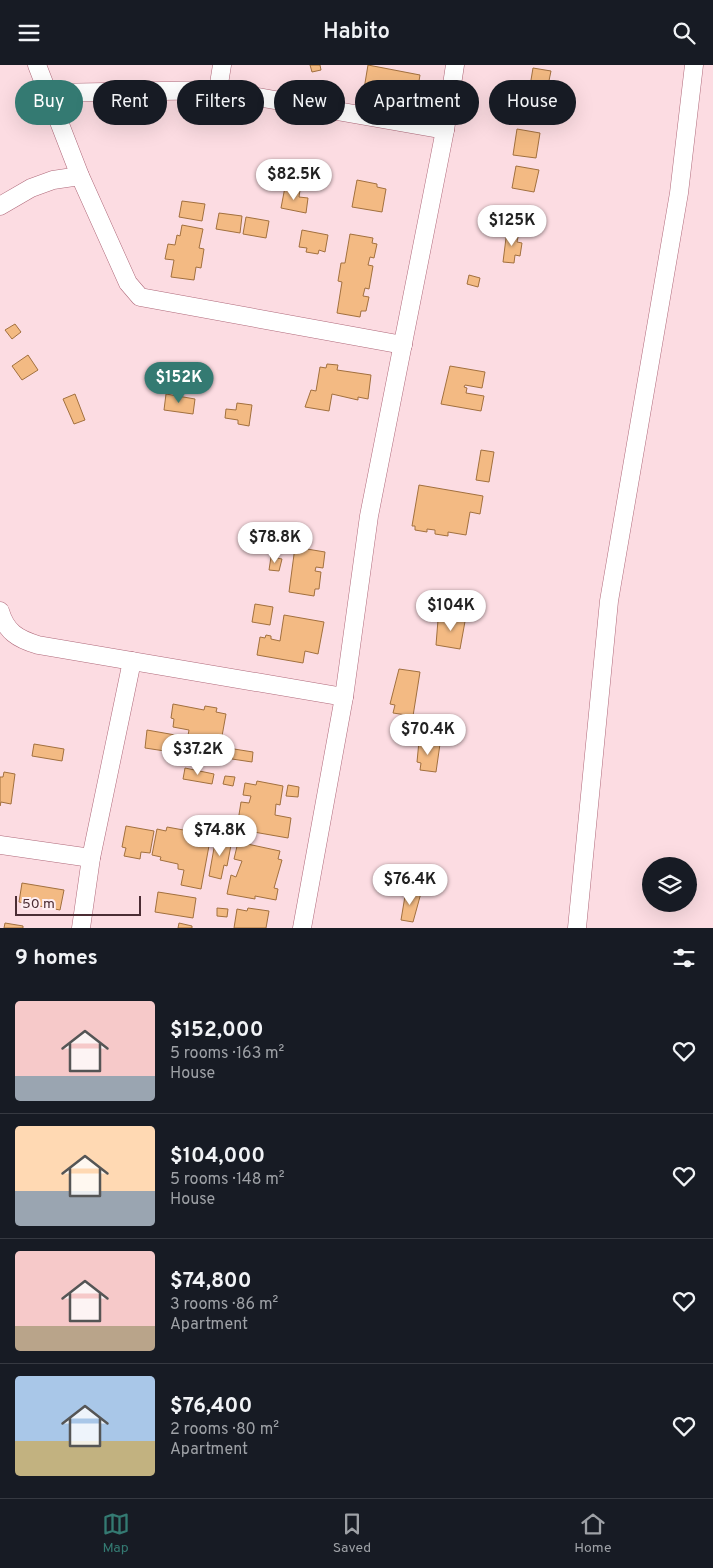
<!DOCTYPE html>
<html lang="en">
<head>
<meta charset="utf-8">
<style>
	body { margin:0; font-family:Overpass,sans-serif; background:#20242c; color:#f1f3f6; height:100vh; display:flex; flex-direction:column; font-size:19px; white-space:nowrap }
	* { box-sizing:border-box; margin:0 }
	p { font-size:16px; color:#9ea1a6 }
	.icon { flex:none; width:28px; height:28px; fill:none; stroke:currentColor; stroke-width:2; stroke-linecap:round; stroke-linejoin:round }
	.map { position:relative; height:863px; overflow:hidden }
	.sheet { display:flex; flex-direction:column; background:#171b24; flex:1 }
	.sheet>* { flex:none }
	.guide { position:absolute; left:15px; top:15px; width:684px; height:45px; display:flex; gap:10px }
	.controls { position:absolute; left:642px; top:792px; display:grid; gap:10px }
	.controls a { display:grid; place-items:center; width:55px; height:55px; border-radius:50%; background:#171b24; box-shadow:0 5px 20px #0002; font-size:25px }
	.scale { position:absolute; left:15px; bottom:12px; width:126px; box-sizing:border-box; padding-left:5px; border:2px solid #4b2d34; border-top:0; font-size:14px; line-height:18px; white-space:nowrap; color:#4b2d34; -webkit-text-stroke:4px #feeef1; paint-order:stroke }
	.price { position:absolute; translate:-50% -42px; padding:0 11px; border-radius:18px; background:#fff; color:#222; font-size:16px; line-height:32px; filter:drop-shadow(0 1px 2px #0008) }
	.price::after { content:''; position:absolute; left:50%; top:30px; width:15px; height:11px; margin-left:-8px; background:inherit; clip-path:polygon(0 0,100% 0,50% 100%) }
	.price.on { background:#347a72; color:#fff }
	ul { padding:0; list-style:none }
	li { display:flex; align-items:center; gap:15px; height:125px; padding:0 15px }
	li+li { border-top:1px solid #363941 }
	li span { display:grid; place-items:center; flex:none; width:140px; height:100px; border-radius:5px; color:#555 }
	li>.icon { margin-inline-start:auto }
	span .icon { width:60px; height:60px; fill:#fffc; stroke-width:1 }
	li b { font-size:21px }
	h2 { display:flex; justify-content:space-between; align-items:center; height:60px; padding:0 15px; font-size:21px }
	.chip { padding:0 18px; border-radius:22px; background:#171b24; box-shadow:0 5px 20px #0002; font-size:18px; line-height:45px }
	.chip.on { background:#347a72; color:#fff }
	header { display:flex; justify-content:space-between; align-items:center; height:65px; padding:0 15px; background:#171b24; font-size:22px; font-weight:600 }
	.tabs { display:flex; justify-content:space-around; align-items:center; height:70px; border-top:1px solid #363941; background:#171b24; font-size:14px; color:#9ea1a6 }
	.tabs a { display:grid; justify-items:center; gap:2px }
	.tabs .on { color:#347a72 }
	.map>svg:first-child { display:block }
	.building { fill:#f3ba83; stroke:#a2703e }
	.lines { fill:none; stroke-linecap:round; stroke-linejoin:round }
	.minor-casing { stroke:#af697a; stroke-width:19 }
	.minor { stroke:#fff; stroke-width:18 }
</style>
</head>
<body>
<header><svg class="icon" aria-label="menu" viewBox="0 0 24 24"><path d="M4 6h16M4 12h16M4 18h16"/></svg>Habito<svg class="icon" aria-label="search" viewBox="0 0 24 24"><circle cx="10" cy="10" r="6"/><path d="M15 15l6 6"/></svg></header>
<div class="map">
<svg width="713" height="863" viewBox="0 0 713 863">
	<rect width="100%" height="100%" fill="#fcdce2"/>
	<g class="building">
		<path d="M310,0H320L321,5L312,7Z"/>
		<path d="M368,0L420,10L416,34L364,24Z"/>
		<path d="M533,3L551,6L546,30L529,27Z"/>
		<path d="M517,64L540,68L536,93L513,90Z"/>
		<path d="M516,101L539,105L534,127L512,123Z"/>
		<path d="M357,115L377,119V122L386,124L382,147L352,142Z"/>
		<path d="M285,122L300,125L299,132L308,133L306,148L281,143Z"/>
		<path d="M182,136L205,139L202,156L179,152Z"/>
		<path d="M219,148L242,151L240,168L216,164Z"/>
		<path d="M246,152L269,156L266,173L243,169Z"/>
		<path d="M182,160L203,164L199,183L204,184L201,203L196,202L194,215L171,212L174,195L165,194L168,179L175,180L177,170L180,171Z"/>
		<path d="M302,165L328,170L325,187L319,185L318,189L306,187L307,183L299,182Z"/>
		<path d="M507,165L519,167L517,177L522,178L520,191L515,190L514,198L503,197Z"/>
		<path d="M350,169L373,173L372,178L377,179L374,193L370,192L368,200L373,201L369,224L365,223L363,231L369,232L366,246H361L360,252L337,248L342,217L338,216L341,198H345Z"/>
		<path d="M469,210L480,213L478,222L467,219Z"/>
		<path d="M15,259L21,267L12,274L5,265Z"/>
		<path d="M28,290L38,305L22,315L12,301Z"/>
		<path d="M327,299L338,300L337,305L371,310L368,334L358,332V335L332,329L329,346L305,342L311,325L316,326L320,302L326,303Z"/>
		<path d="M450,301L485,307L482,323L465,320L464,322L467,323L466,328L484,331L481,346L441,339Z"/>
		<path d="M75,329L85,355L74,359L63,334Z"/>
		<path d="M166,329L195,334L193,349L164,345Z"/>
		<path d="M237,338L252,340L249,361L238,359V355L225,353L226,344L236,345Z"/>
		<path d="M481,385L494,387L489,417L476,415Z"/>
		<path d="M419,420L483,431L480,449L470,447L466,470L448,467V471L435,469V465L427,464V467L415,465V461H412Z"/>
		<path d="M295,482L325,487L323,503L316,502L315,506L321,507L319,524H315L314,531L289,527Z"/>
		<path d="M271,492L282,494L279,506L269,505Z"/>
		<path d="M255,539L273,542L270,560L252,557Z"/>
		<path d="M452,548L466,551L460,584L436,580L438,555L451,557Z"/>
		<path d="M284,550L324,557L318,589L305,586L303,598L257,590L260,572L265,573L266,570L271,571V574L280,576Z"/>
		<path d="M399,604L420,607L413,651L393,648L395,640L390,639Z"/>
		<path d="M173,639L204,645L205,641L217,643L216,647L226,649L222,671L215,670L213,680L208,679L206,684L212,685L210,696L184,691L189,665L173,662L174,654L171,653Z"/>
		<path d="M147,665L181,671L178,688L145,683Z"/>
		<path d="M419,676L440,679L436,707L420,705L421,698L417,697Z"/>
		<path d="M34,679L64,684L62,696L32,691Z"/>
		<path d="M234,684L253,687L252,697L232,694Z"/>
		<path d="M185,703L214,709L212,719L183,714Z"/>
		<path d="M4,707L15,709L11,739L1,737L0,741V712H3Z"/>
		<path d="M225,711L235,712L233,721L223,719Z"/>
		<path d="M257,716L283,721L280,740L276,739L275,750L291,753L288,773L248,766L250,758L238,756L241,737L249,738L251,731L243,730L245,718L256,720Z"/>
		<path d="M288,720L299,722L298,732L286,731Z"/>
		<path d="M126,761L154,766L150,788L141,787L140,794L124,791L126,783L122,782Z"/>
		<path d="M167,762L211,770L201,824L181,820L184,805L178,804V799L160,795L161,792L152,790L157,764L166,766Z"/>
		<path d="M216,772L232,775L227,801L224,800L221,814L209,811Z"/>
		<path d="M238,777L280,786L278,794L282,795L274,823L278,824L276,835L255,831V834L227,829L231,810L236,812L242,796L234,794Z"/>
		<path d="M22,818L64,825L60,845L19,837Z"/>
		<path d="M406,825L421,828L413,857L401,855Z"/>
		<path d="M158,827L196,833L193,853L155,847Z"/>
		<path d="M217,843L228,844L227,852L217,851Z"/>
		<path d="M248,843L269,846L266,863H234L237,844L247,846Z"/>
		<path d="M5,858L23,861V863H4Z"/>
		<path d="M179,858L192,861V863H178Z"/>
	</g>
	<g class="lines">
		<g class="minor-casing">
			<g id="minor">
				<path d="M37,0L80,111L128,218L140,232L403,280"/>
				<path d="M218,25L222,0"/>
				<path d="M49,28L218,25L445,65"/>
				<path d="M0,141L31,123L53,115L80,111"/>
				<path d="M0,546C6,567 18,574 38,580L344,632"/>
				<path d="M0,780L91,793"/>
				<path d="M81,863L91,793L132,596"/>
				<path d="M302,863L344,632L369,451L445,65L455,0"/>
				<path d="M577,863L609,536L679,128L694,0"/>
			</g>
		</g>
		<use href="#minor" class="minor"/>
	</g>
</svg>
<div class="controls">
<a><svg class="icon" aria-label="layers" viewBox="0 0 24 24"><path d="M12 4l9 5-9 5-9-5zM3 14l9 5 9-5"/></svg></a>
</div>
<div class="scale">50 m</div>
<b class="price" style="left:294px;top:136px">$82.5K</b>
<b class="price" style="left:512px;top:182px">$125K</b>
<b class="price on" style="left:179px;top:339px">$152K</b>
<b class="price" style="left:275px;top:499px">$78.8K</b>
<b class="price" style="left:451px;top:567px">$104K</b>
<b class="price" style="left:428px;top:691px">$70.4K</b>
<b class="price" style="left:198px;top:711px">$37.2K</b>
<b class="price" style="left:220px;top:792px">$74.8K</b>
<b class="price" style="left:410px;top:841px">$76.4K</b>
<div class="guide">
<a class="chip on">Buy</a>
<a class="chip">Rent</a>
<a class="chip">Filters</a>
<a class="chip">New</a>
<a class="chip">Apartment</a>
<a class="chip">House</a>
</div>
</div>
<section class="sheet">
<h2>9 homes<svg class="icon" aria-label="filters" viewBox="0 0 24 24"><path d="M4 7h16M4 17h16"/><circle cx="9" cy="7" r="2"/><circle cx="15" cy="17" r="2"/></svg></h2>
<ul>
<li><span style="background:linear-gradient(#f6c9c9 75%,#9aa5b1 0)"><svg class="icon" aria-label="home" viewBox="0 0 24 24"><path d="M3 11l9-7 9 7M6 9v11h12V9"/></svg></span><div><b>$152,000</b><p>5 rooms · 163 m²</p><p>House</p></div><svg class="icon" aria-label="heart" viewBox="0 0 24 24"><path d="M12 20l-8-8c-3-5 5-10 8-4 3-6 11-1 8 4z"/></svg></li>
<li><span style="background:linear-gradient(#ffd9b3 65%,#9aa5b1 0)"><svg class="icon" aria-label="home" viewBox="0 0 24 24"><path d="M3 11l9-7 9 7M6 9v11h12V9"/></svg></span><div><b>$104,000</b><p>5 rooms · 148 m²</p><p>House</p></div><svg class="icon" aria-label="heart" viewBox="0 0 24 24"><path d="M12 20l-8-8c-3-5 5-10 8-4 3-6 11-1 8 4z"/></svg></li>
<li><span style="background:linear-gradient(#f6c9c9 75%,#b9a48a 0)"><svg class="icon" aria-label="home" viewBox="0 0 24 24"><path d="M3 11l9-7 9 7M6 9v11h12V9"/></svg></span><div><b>$74,800</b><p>3 rooms · 86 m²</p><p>Apartment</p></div><svg class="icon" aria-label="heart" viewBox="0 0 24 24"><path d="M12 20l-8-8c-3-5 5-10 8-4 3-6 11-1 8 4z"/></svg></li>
<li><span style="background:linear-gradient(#a9c7e8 65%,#c2b280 0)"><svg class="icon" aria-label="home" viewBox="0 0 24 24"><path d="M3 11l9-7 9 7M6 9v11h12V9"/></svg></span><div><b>$76,400</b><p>2 rooms · 80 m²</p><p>Apartment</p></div><svg class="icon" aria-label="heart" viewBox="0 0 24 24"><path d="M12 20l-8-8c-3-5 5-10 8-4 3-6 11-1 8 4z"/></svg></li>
</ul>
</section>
<nav class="tabs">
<a class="on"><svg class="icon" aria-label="map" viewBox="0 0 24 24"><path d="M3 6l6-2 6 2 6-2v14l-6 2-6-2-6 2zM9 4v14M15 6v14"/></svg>Map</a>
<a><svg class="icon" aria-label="saved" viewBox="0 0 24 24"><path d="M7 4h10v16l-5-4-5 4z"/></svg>Saved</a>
<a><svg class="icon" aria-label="home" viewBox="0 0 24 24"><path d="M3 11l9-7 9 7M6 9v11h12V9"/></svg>Home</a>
</nav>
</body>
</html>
